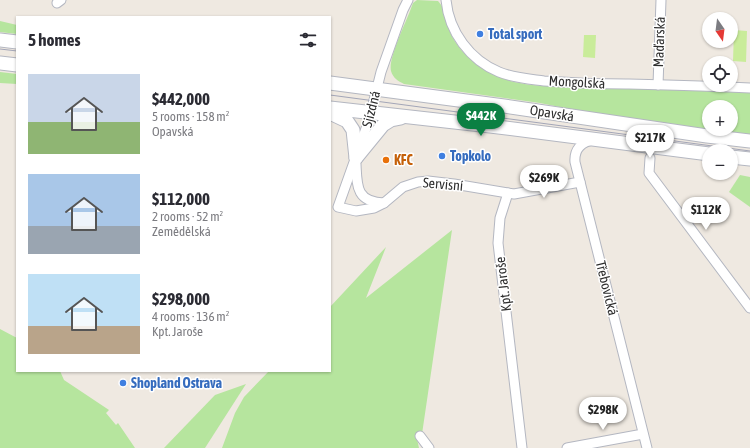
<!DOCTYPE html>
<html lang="en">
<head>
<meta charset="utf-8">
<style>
	body { margin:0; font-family:"Asap Condensed",sans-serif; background:#f7f7f7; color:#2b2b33; height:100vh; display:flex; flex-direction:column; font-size:15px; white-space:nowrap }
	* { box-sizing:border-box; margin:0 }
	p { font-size:13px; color:#7c7c81 }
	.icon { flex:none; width:22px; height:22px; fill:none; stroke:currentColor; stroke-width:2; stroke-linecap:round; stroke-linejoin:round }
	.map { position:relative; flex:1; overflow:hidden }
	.side { position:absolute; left:16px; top:16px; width:315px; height:356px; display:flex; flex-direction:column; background:#fff; border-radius:0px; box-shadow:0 1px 3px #0004 }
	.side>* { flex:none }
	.needle { width:26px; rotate:166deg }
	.fabs { position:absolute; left:702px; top:12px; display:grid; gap:8px }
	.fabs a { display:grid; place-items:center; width:36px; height:36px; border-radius:50%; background:#fff; box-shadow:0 1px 3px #0004; font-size:20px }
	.price { position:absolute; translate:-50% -34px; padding:0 9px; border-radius:14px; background:#fff; color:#222; font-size:13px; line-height:26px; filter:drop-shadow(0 1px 2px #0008) }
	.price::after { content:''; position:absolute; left:50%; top:24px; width:12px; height:9px; margin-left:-6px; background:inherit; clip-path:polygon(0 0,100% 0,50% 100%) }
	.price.current { background:#0b8043; color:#fff }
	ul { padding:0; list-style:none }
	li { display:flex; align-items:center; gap:12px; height:100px; padding:0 12px }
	li span { display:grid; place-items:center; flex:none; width:112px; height:80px; border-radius:0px; color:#555 }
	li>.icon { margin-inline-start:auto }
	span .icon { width:48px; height:48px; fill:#fffc; stroke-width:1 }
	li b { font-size:17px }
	h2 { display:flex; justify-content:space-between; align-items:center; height:48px; padding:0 12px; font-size:17px }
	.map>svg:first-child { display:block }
	.green { fill:#b6e59e; fill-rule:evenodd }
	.pitch { fill:#c9ec9a }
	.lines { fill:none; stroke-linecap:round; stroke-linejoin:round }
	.street-casing { stroke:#b4b7c1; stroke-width:11 }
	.secondary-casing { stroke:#b4b7c1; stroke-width:15 }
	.street { stroke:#fff; stroke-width:9 }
	.secondary { stroke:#fff; stroke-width:13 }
	.tram { stroke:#a3a6b8; stroke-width:1 }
	.shop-dot { fill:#3f7fe0; stroke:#fff; stroke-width:1.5 }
	.food-dot { fill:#e8710a; stroke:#fff; stroke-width:1.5 }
	.labels { text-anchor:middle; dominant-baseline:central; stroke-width:3; stroke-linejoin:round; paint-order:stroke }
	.shop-label { font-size:14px; font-weight:bold; fill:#366cbe; stroke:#fff; text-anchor:start }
	.street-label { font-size:14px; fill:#2e2e2e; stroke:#fff }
	.food-label { font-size:14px; font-weight:bold; fill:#c56008; stroke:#fff; text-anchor:start }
</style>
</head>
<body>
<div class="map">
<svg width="750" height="448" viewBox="0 0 750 448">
	<rect width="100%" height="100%" fill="#efe9e1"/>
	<g class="green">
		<path d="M417,0L438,1C446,9 446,21 450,32C462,59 491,78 520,83C528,85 536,85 545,86L750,92V135L599,115L540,103L404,84C398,81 393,78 391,71C388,59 405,24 410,11L413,3ZM709,107H731V129H709Z"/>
		<path d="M0,21L17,25V34L0,32Z"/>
		<path d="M0,72L17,74V84L0,83Z"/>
		<path d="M740,175L750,177V207L729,192Z"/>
		<path d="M452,230L422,434L417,439L419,448H222L235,413L244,397L269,371H330V307L386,247L366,298Z"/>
		<path d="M0,329L17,338V371H60L64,380L109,410L106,413L116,425L118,423L135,448H0Z"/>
		<path d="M246,384L205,448H164L215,395Z"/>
	</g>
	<g class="pitch">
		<path d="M734,30L747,31L746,62L733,61Z"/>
		<path d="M584,35H596L595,58L583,57Z"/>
	</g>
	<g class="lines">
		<g class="street-casing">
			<g id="street">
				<path d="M408,0L403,10L381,72L369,120L338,207L356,211L374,208L384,203L403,187L418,182L428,181L454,184L514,194L580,182"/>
				<path d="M446,0C449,32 470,60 499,72C513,78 529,79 544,81C571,83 598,84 626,84C667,85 709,86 750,88"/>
				<path d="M57,3L61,0"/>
				<path d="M658,85L661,0"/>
				<path d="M593,140C581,142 574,150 575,162L647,448"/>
				<path d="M650,158L649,173L750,308"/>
				<path d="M356,164C357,186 356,202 384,203"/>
				<path d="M508,193L500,218L498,243L522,448"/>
				<path d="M420,436L429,448"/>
				<path d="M567,448L643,434"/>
			</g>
		</g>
		<g class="secondary-casing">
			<g id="secondary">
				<path d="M0,40L17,42"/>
				<path d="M0,63L17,65"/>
				<path d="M330,83L504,106L707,136L750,141"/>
				<path d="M330,108L490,126L709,154"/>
				<path d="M330,113L347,121L353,130L356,158"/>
				<path d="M731,157L750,159"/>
				<path d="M356,158L383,125L391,120L401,118"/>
			</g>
		</g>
		<use href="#street" class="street"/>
		<use href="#secondary" class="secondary"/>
		<g class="tram">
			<path d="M0,49L17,51"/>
			<path d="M330,95L750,151"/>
		</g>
	</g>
	<g class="shop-dot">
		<circle cx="480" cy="34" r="4"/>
		<circle cx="442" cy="156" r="4"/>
		<circle cx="123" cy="383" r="4"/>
	</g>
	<circle class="food-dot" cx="386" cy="160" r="4"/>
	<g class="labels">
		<g class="shop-label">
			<text x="488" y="34">Total sport</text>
			<text x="450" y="156">Topkolo</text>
			<text x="131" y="383">Shopland Ostrava</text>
		</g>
		<g class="street-label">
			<text transform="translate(659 42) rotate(-88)">Maďarská</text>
			<text transform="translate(577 82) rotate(3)">Mongolská</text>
			<text transform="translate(371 109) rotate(-76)">Sjízdná</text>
			<text transform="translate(552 113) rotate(9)">Opavská</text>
			<text transform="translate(443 184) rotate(5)">Servisní</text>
			<text transform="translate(503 284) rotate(-97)">Kpt. Jaroše</text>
			<text transform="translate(607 288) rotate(76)">Třebovická</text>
		</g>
		<g class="food-label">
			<text x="394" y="160">KFC</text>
		</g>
	</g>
</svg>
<div class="fabs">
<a><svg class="needle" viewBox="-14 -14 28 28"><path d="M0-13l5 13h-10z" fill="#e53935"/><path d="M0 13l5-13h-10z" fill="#7c7c81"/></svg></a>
<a><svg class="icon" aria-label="locate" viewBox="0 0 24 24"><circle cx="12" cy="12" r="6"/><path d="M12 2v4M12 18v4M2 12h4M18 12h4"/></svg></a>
<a>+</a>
<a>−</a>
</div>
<b class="price current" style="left:481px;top:137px">$442K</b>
<b class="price" style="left:650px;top:159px">$217K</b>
<b class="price" style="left:544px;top:199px">$269K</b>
<b class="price" style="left:706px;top:231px">$112K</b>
<b class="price" style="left:603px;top:431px">$298K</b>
<section class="side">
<h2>5 homes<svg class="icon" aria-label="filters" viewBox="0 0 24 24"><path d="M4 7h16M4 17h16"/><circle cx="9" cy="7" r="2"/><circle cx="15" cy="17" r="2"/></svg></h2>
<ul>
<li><span style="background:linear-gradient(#c9d6e8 60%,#8fb573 0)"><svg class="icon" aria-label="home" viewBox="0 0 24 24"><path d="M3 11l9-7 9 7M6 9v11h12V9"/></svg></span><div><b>$442,000</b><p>5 rooms · 158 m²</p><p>Opavská</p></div></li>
<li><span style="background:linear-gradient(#a9c7e8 65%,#9aa5b1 0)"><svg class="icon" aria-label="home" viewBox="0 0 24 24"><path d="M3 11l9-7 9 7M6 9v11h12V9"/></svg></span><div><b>$112,000</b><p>2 rooms · 52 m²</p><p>Zemědělská</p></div></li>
<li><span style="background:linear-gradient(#bfe0f5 65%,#b9a48a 0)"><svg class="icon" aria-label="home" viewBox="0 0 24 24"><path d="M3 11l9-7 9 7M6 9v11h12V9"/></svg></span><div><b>$298,000</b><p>4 rooms · 136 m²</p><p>Kpt. Jaroše</p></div></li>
</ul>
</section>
</div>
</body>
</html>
